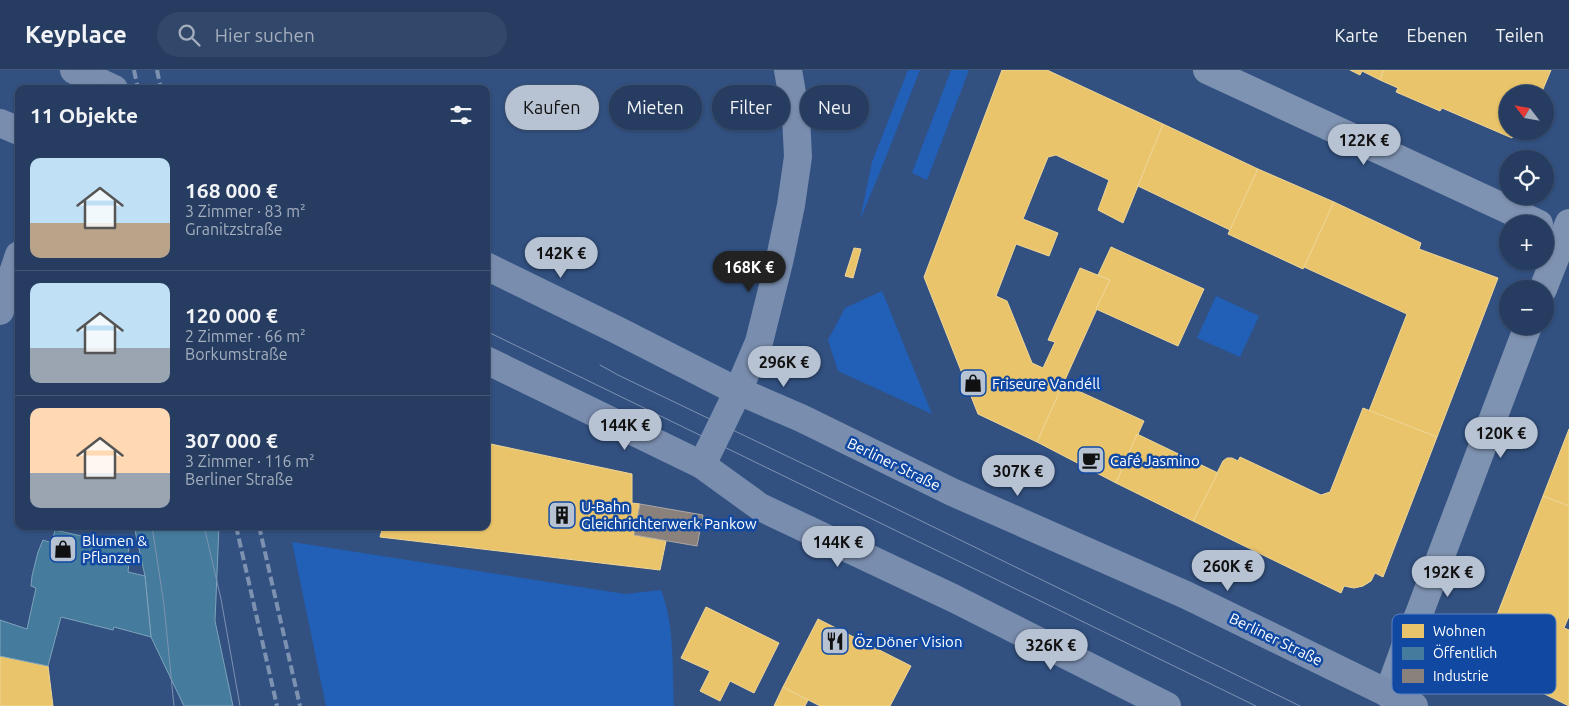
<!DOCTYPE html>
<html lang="de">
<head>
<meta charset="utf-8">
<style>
	body { margin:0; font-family:Ubuntu,sans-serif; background:#32486a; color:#f1f3f6; height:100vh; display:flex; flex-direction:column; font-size:19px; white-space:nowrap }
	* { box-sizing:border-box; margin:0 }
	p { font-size:16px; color:#a4aebd }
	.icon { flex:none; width:28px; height:28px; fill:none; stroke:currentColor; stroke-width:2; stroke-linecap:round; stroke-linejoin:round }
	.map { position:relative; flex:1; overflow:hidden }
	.sheet { position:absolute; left:15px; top:15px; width:475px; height:445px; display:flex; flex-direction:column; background:#263d61; border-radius:10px; box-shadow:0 1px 4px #0004,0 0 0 1px #425676 }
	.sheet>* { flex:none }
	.banner { position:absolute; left:505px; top:15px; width:475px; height:45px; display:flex; gap:10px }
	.needle { width:32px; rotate:301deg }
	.buttons { position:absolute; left:1499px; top:15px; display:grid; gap:10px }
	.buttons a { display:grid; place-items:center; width:55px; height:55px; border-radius:50%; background:#263d61; box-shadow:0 1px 4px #0004,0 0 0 1px #425676; font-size:25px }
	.price { position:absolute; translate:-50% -42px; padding:0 11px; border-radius:18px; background:#b7c2d3; color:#111; font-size:16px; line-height:32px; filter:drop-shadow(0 1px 2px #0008) }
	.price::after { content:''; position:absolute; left:50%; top:30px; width:15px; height:11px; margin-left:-8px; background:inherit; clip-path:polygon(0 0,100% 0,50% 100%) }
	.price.current { background:#222; color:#fff }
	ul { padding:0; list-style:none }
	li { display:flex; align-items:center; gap:15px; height:125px; padding:0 15px }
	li+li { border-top:1px solid #425676 }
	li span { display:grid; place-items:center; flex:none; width:140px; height:100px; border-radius:10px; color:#555 }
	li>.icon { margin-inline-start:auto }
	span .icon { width:60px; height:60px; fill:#fffc; stroke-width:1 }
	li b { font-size:21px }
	h2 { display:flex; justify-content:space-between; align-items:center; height:60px; padding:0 15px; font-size:21px }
	.pill { padding:0 18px; border-radius:22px; background:#263d61; box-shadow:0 1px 4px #0004,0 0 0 1px #425676; font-size:18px; line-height:45px }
	.pill.current { background:#b7c2d3; color:#111 }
	header { display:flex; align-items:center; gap:30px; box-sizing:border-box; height:70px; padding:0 25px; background:#263d61; border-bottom:1px solid #425676 }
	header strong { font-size:24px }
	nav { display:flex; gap:28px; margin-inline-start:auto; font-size:18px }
	.search { width:350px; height:45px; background:#32486a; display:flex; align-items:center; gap:12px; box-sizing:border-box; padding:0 18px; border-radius:28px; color:#a4aebd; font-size:19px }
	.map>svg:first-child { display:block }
	.green { fill:#225fb7 }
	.homes { fill:#e9c46a; stroke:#f0d697 }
	.public { fill:#457b9d; stroke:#7da3ba }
	.industry { fill:#8a817c; stroke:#ada7a3 }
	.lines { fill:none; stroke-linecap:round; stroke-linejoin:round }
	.street { stroke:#7e92b1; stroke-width:28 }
	.secondary { stroke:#798dae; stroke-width:28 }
	.tram { stroke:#7d92b0; stroke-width:1 }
	.rail { stroke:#7d92b0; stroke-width:4; stroke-dasharray:9 4; stroke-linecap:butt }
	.labels { text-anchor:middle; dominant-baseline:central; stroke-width:5; stroke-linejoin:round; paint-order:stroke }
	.poi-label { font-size:15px; fill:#fff; stroke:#1149a2; text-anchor:start }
	.street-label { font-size:15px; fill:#fff; stroke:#1149a2 }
	.key { fill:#1149a2; stroke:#5880be; stroke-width:1 }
	.key-label { font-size:14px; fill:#fff }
</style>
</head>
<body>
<header>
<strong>Keyplace</strong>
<div class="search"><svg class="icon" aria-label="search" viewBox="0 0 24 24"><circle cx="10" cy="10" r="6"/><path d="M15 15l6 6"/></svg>Hier suchen</div>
<nav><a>Karte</a><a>Ebenen</a><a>Teilen</a></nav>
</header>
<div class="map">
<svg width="1569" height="636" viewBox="0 0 1569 636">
	<rect width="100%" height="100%" fill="#325181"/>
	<g class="green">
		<path d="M908,0H920L882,97L860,150L872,92Z"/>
		<path d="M951,0H969L927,110L912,103Z"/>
		<path d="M882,221L932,344L838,301L828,270L845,238Z"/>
		<path d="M1216,226L1259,246L1240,287L1197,268Z"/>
		<path d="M292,472L625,524L661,520C675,556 672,598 674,636H326Z"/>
	</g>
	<g class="homes">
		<path d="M1002,0H1047L1163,54L1123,153L1098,140L1109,110L1056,85L1048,87L1023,149L1058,163L1049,186L1016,174L996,226L1007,231L1032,293L1043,298L1055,272L1048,270L1080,198L1110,210L1037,372L978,344L924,207Z"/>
		<path d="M1350,0H1384L1380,10L1362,1L1360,5Z"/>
		<path d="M1384,0H1551L1541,24H1508V61H1515L1512,68L1442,38L1440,41L1396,22L1398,18L1380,10Z"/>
		<path d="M1163,54L1258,99L1230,160L1138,116Z"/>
		<path d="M1258,99L1334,132L1303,199L1228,164Z"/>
		<path d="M1334,132L1421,173L1419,179L1498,208L1437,367L1369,341L1407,244L1304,197Z"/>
		<path d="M1111,177L1204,219L1178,276L1096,239L1110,210L1098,205Z"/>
		<path d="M854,178L861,179L853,208L845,206Z"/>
		<path d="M1063,314L1144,351L1116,413L1037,372Z"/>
		<path d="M1363,338L1437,367L1383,507L1375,503L1371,511L1363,516L1354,518L1344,516L1341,523L1193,451L1223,391L1227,388H1232L1238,391L1240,387L1321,425L1330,422Z"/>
		<path d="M1569,359V436L1543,426Z"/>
		<path d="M1137,364L1218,403L1193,451L1116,413Z"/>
		<path d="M486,373L632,404V433L640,434L634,465L666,471L660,500L380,467L383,456H486Z"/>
		<path d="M1543,426L1569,436V546L1564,558L1569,560V636L1508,606L1492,558Z"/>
		<path d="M706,537L779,573L754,623L730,611L720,631L700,621L710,601L681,588Z"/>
		<path d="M818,549L911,596L890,636H820L783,617Z"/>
		<path d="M0,586L48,596L53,636H0Z"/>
		<path d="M783,617L808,630L805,636H774Z"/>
	</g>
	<g class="public">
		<path d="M134,456H219L215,551L233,636H184L151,567L145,506Z"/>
		<path d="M55,460L129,477L127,491L129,492L128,502L145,506L151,567L114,557L113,560L61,547L48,596L0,586V550L27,559L36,518L31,516L32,506L38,482L43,470L52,473Z"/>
	</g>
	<path class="industry" d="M640,434L703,445L697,476L634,465Z"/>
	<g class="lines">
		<g class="street">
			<path d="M1207,0L1539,154"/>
			<path d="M1543,219L1569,153"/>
			<path d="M1388,624L1405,577L1419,544L1528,256"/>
		</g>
		<g class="secondary">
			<path d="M74,0L114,19"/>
			<path d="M0,53L19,61"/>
			<path d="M486,196L617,260L727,316L801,348L952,422L1186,525L1414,636"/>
			<path d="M0,241L19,185"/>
			<path d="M486,290L702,395L760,437L953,528L1167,636"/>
			<path d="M702,395L738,321L759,272L780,188L791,135L798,87L796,46L788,0"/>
		</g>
		<g class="tram">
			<path d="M71,0L75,19"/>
			<path d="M97,0L101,19"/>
			<path d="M486,261L1256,636"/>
			<path d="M600,295L618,305L864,423L1300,636"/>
			<path d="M152,456L164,535L174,636"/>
			<path d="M204,456L221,529L240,636"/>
		</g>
		<g class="rail">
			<path d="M134,0L138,19"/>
			<path d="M157,0L161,19"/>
			<path d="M236,456L277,636"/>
			<path d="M259,456L300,636"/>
		</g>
	</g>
	<defs>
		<g id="shop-square" transform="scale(1.4375)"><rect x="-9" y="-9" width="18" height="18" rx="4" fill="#b7c2d3" stroke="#1149a2"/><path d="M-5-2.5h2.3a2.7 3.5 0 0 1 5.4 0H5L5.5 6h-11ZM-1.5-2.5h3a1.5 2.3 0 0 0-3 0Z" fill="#111"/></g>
		<g id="cafe-square" transform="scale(1.4375)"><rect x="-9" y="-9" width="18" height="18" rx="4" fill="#b7c2d3" stroke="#1149a2"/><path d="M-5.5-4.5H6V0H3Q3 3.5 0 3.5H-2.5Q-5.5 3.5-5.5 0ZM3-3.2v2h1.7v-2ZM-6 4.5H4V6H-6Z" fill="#111"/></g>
		<g id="building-square" transform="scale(1.4375)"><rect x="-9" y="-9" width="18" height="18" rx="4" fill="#b7c2d3" stroke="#1149a2"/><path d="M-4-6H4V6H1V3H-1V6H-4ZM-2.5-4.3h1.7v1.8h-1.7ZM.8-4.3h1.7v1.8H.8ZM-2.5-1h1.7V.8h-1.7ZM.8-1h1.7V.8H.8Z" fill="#111"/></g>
		<g id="restaurant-square" transform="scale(1.4375)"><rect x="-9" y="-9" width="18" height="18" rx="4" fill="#b7c2d3" stroke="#1149a2"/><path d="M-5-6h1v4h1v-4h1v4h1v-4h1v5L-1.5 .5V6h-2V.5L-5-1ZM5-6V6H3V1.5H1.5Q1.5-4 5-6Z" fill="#111"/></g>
	</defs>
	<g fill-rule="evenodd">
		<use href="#shop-square" x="973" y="313"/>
		<use href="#cafe-square" x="1091" y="390"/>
		<use href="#building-square" x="562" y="445"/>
		<use href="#shop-square" x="63" y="479"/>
		<use href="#restaurant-square" x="835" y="571"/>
	</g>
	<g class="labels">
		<g class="poi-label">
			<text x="992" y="313">Friseure Vandéll</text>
			<text x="1110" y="390">Café Jasmino</text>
			<text x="581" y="436">U-Bahn<tspan x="581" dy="17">Gleichrichterwerk Pankow</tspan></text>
			<text x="82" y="470">Blumen &amp;<tspan x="82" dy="17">Pflanzen</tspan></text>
			<text x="854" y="571">Öz Döner Vision</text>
		</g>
		<g class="street-label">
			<text transform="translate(894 394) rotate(26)">Berliner Straße</text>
			<text transform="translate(1276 569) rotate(26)">Berliner Straße</text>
		</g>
	</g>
	<rect x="1392" y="544" width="164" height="80" rx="8" class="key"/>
	<rect x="1402" y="554" width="22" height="14" fill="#e9c46a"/>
	<rect x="1402" y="577" width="22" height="13" fill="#457b9d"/>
	<rect x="1402" y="599" width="22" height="14" fill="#8a817c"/>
	<g class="key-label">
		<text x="1433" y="566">Wohnen</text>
		<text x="1433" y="588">Öffentlich</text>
		<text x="1433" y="611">Industrie</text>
	</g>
</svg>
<div class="buttons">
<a><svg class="needle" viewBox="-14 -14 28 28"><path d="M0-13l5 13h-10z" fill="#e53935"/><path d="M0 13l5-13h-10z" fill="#a4aebd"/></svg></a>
<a><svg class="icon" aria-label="locate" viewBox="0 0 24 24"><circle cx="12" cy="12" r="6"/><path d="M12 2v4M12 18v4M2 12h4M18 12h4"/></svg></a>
<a>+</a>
<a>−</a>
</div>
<b class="price" style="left:1364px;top:96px">122K €</b>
<b class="price" style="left:561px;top:209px">142K €</b>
<b class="price current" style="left:749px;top:223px">168K €</b>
<b class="price" style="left:784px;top:318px">296K €</b>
<b class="price" style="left:625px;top:381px">144K €</b>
<b class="price" style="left:1501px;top:389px">120K €</b>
<b class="price" style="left:1018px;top:427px">307K €</b>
<b class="price" style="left:838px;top:498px">144K €</b>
<b class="price" style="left:1228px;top:522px">260K €</b>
<b class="price" style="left:1448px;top:528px">192K €</b>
<b class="price" style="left:1051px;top:601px">326K €</b>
<div class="banner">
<a class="pill current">Kaufen</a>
<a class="pill">Mieten</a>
<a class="pill">Filter</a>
<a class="pill">Neu</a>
</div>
<section class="sheet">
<h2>11 Objekte<svg class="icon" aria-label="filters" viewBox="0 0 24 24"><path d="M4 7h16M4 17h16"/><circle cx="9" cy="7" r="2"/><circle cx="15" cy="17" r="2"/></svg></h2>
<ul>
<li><span style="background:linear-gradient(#bfe0f5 65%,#b9a48a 0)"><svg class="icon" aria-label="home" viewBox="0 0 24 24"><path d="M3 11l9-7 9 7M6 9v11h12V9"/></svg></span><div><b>168 000 €</b><p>3 Zimmer · 83 m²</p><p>Granitzstraße</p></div></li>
<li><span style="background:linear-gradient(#bfe0f5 65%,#9aa5b1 0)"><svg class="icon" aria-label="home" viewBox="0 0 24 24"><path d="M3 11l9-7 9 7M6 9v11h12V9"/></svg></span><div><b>120 000 €</b><p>2 Zimmer · 66 m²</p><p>Borkumstraße</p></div></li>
<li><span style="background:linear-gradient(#ffd9b3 65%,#9aa5b1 0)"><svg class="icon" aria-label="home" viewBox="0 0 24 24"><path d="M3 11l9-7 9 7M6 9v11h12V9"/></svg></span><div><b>307 000 €</b><p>3 Zimmer · 116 m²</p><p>Berliner Straße</p></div></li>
</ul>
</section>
</div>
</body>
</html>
